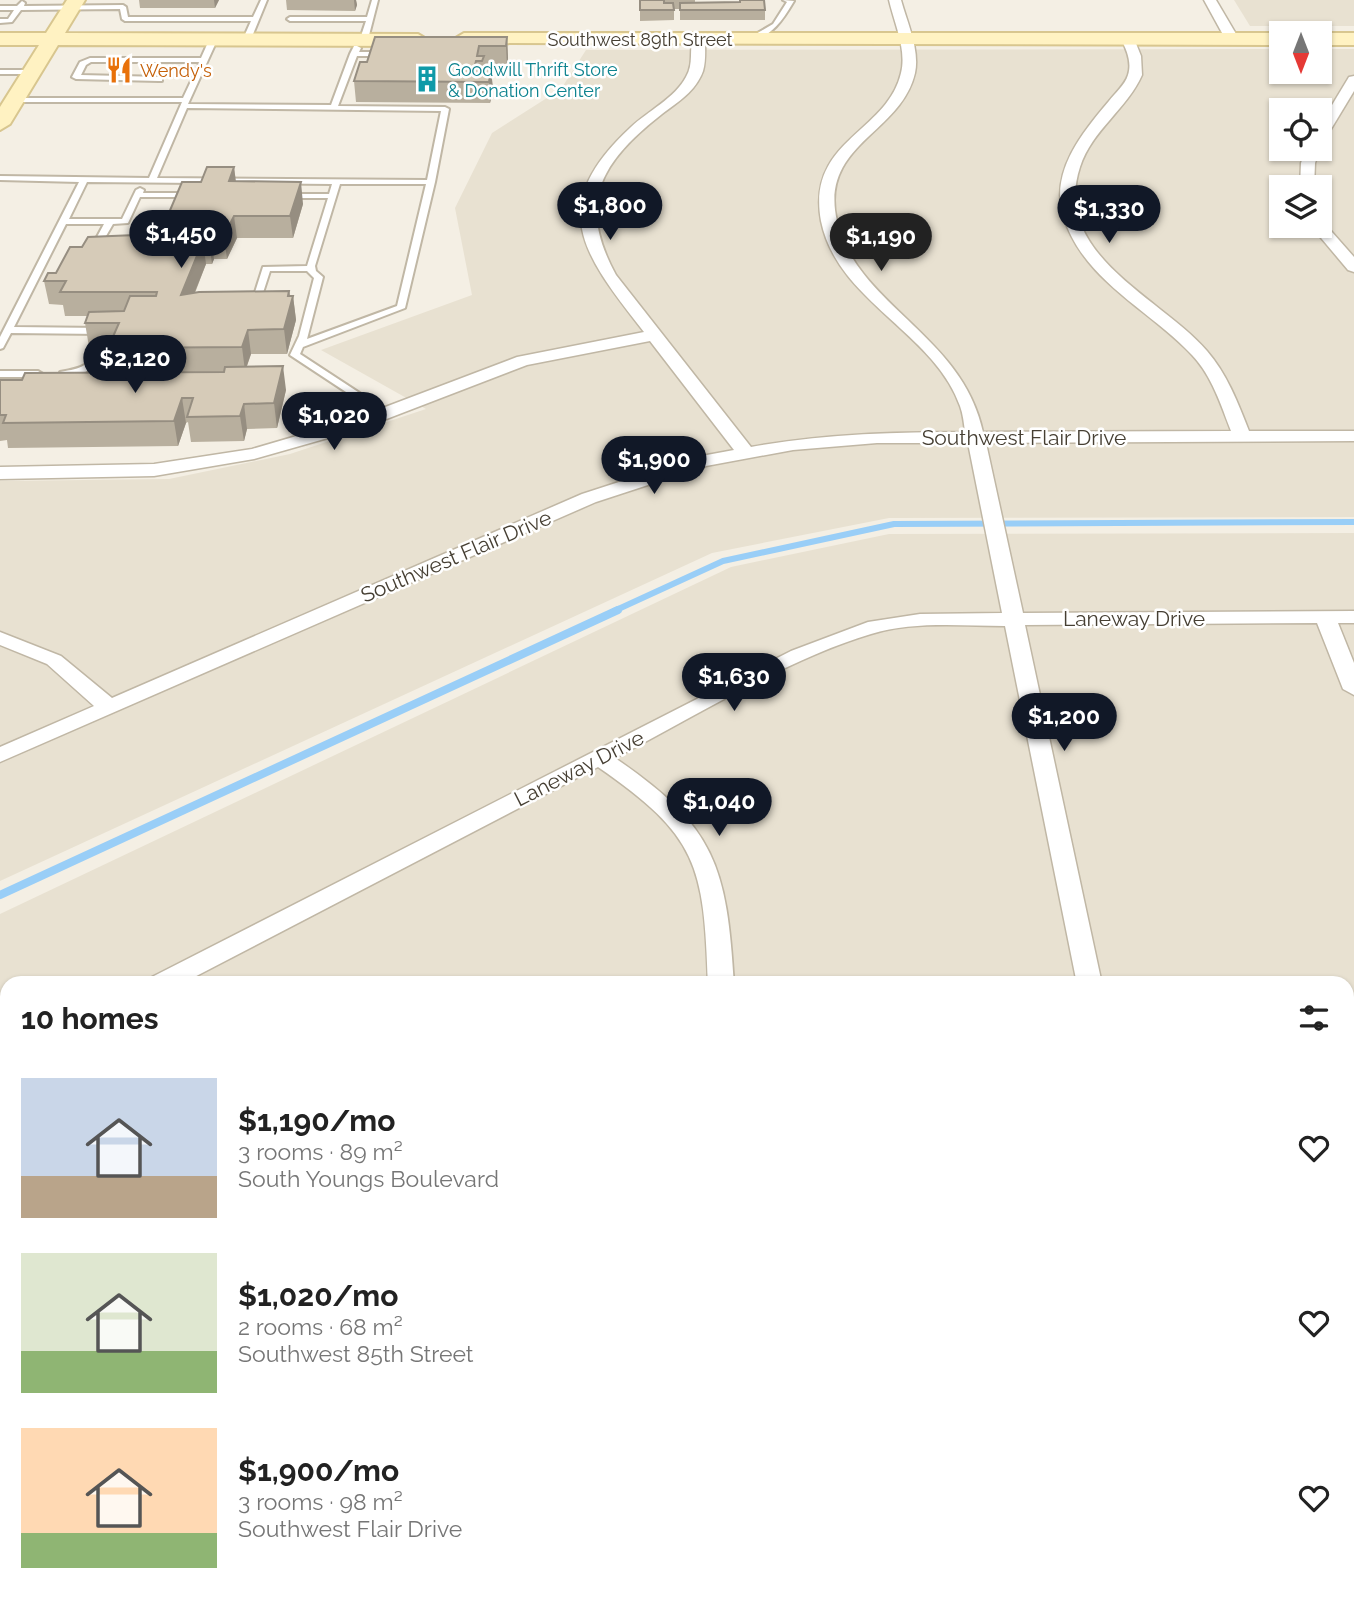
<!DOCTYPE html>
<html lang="en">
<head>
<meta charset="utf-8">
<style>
	body { margin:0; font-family:Raleway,sans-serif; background:#f2f2f2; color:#222; height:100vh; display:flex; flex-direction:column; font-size:26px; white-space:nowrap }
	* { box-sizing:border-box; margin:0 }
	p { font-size:23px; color:#767676 }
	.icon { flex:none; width:38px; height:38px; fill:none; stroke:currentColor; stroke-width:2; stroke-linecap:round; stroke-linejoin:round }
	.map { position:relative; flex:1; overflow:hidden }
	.side { position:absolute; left:0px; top:976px; width:1354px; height:625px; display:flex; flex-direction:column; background:#fff; border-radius:21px 21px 0 0; box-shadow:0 2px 5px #0004 }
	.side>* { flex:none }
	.needle { width:46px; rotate:180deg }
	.fabs { position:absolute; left:1269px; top:21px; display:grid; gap:14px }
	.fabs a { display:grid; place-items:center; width:63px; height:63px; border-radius:0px; background:#fff; box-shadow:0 2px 5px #0004; font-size:35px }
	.price { position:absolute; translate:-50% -60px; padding:0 16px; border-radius:24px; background:#111827; color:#fff; font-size:23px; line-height:46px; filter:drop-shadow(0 2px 4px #0008) }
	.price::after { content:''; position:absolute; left:50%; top:42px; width:21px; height:16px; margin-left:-10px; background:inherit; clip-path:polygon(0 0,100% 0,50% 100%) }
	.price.current { background:#222; color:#fff }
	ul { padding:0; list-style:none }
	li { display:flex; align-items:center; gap:21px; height:175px; padding:0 21px }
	li span { display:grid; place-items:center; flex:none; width:196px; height:140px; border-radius:0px; color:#555 }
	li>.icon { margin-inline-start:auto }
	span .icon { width:84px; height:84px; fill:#fffc; stroke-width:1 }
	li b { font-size:30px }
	h2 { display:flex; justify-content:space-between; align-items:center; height:84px; padding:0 21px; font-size:30px }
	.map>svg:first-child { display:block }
	.residential { fill:#e8e1d1; fill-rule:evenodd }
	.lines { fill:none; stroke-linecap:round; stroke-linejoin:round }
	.stream-far1 { stroke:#99cef7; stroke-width:6 }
	.stream { stroke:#99cef7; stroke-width:8 }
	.service-casing { stroke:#c0b7a5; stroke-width:4 }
	.minor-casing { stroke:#c0b7a5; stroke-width:3 }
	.secondary-casing { stroke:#d8c68f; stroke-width:4 }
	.service { fill:#fff; fill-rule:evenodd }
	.minor { fill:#fff; fill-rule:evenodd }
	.secondary { fill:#fff2c2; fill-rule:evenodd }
	.wall { fill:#b8af9e }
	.shaded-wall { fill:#968e81 }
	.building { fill:#d6cbb8; stroke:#968e81; stroke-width:2 }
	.labels { text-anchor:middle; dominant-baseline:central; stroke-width:5; stroke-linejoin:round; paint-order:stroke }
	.far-street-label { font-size:18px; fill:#463f33; stroke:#fff }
	.far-culture-label { font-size:18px; fill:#0d838f; stroke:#fff; text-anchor:start }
	.far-food-label { font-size:18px; fill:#c56008; stroke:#fff; text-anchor:start }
	.street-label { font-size:21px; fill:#463f33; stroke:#fff }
</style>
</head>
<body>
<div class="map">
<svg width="1354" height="1601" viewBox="0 0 1354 1601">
	<rect width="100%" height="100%" fill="#f4efe4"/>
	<g class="residential">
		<path d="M1234,0H1354V26H1250Z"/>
		<path d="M1281,49V72H1320V49H1354V517L889,518L712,553L0,881V481L169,479L290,454L426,409L321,350L472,295L455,208L492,133L561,89L586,50ZM1281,110H1320V149H1281ZM1281,187H1320V226H1281Z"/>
		<path d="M1354,533V1601H0V914L731,567L889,534ZM7,984H1348V1594H7Z"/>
	</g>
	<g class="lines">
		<path class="stream-far1" d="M614,611L723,561L894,524L1354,522"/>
		<path class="stream" d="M0,895L618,610"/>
		<g class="service-casing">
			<g id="service">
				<path d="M261,0H267L251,39L247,41L243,39L251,21H125L122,19L120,9L21,10L12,22L0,23V19H8L14,10H0V6H17L22,1L25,3L24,6L123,5L126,7L128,17H253Z"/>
				<path d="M372,0H378L368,39L364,41L360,39L366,21H290L287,19L290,17H367Z"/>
				<path d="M783,0L794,1C784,18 771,39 749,40V38L773,24L787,2Z"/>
				<path d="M214,36L218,38L188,104L331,105L350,54L354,46H357L361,48L359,52H385L389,54L385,56H357L338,106L445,107L449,109L435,182L405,308L303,347L300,354L387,411V415H381L290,355L299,336L314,278L307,271H270L259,305L255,308L251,305L263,267L307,266L328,198H288L284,196L288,194H329L332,184L87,182L69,219H122L136,190L140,188L144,190L143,193H193L197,195L193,197H140L128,223L113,224L99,248L95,251L91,248L104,224H66L14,327L102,328L107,331L102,334L11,333L3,348L0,349V337L79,182L0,180V176L149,178L182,102H15L11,100L15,98H183L200,62H91L86,65L81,75L162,77V81H159L76,79L72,77L80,62L90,58H201L210,38ZM187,108L441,111L427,180L157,178ZM340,184H426L397,306L307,339L323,277L316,271L315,266Z"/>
				<path d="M0,70H33L37,72L33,74H0Z"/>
				<path d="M103,344L108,347C98,368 83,378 60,376V372C83,368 88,367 100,345Z"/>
				<path d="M0,371H38L43,374L38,377H0Z"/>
			</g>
		</g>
		<g class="minor-casing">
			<g id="minor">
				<path d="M889,0H901C907,22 920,50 915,73C901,134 819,144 837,221C857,306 962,334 983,432L1231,431C1221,405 1212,376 1192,355C1149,309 1082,280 1063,215C1050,171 1083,132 1109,101C1115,93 1125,85 1128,75C1132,63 1127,50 1121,39L1128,35L1133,36L1141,56L1142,75C1127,109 1092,130 1080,167C1051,255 1162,298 1207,351C1227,374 1238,403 1249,431H1354V441L986,443L1023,613L1354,611V623H1338L1354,663V695L1343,689L1317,623L1025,625L1102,984H1077L1005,626C961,626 913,621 871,634C787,659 694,717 615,758C715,826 727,866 734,984H708C704,865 698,836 598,767L181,984H147L150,978L791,651L868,622L920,614L1002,613L968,443H877L793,450L706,466L596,502L0,762V747L94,706L47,664L0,645V632L61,656L112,698L582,494L696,457L734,450L650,341L527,365L363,428L254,459L154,476L0,479V467L154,464L252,449L351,420L517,357L644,332C584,255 544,207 631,127C648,111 675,98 686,77C694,64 689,49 693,36L705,39C705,50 706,61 703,71C696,91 678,102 662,114C601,162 576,202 616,275L751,447C822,434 893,432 965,432C964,424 963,414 960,406C934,332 837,301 821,221C806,140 887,133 901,73C907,50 894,22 889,0Z"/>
				<path d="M1204,0H1216L1239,39L1237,42H1227Z"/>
				<path d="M1354,76V91L1325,139L1320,140V125L1349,77Z"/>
				<path d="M1320,148V149L1315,163L1314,187H1300L1301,163L1306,149Z"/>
				<path d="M1320,222L1324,223L1354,257V272L1348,270L1311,226H1320Z"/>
				<path d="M7,1051V1071L0,1073V1053Z"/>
				<rect x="0" y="1422" width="7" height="26"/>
				<rect x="1348" y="1423" width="6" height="26"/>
				<path d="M493,1594H525L524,1601H492Z"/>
			</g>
		</g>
		<g class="secondary-casing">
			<g id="secondary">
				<path d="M67,0H85L65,33L418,34L428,40L418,46L58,45L10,124L0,130V107L39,45H0V33H46Z"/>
				<path d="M464,33H1281V45L457,43L454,39Z"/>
				<rect x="1320" y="33" width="34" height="12"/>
			</g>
		</g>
		<use href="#service" class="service"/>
		<use href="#minor" class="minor"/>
		<use href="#secondary" class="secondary"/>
	</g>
	<g class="wall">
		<path d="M139,0H219L215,8H140Z"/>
		<path d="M286,0H356L357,5L355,11L287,10Z"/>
		<path d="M640,0H695V3L740,2V0L765,10V20H680V9H674V20L640,21Z"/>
		<path d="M507,37L508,58L507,67H484V69H491L493,90L490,103L356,102L354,81L367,62Z"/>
		<path d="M234,167L235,181L303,204L293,238H237L227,259H214L212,264H206L195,293L289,291L290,296H293L296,320L287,354H251L247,366L286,390L277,428L247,429L244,441L191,442L188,422L186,423L178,446L8,448L7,440L0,441V380H22L113,372L109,347H89L85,323L88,316H65L63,305L49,304L44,281L56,273L82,247L160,234L201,182Z"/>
	</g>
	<g class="shaded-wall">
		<path d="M214,0H219L215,8Z"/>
		<path d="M354,0H356L357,5L355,11Z"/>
		<path d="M507,37L508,58L507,67L506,46Z"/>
		<path d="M491,69L493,90L490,103L489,82Z"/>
		<path d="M234,167L237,189L229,181Z"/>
		<path d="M301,182L303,204L293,238L290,216Z"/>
		<path d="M234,216L237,238L227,259L224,236Z"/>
		<path d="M210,236L214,259L212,264L209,241Z"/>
		<path d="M203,241L206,264L184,319L181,295Z"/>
		<path d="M289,291L291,305L293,296L296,320L287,354L284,329Z"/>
		<path d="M248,330L251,354L245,371L242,347Z"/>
		<path d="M283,366L286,390L277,428L274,403Z"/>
		<path d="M182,398L186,423L178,446L174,421Z"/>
		<path d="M244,404L247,429L244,441L240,416Z"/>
	</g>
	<g class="building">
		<path d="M640,0H664V3H673L674,10H640Z"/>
		<path d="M740,0H764L765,10H680V3L740,2Z"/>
		<path d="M375,37H507L506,46H479L477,56H484L482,61H476L474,69H491L489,82L354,81L360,62H367Z"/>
		<path d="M207,167H234L229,181L301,182L290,216H234L224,236H210L209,241H203L181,295L199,292L289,291L288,296H293L284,329L248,330L242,347L108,348L119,323H85L89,312L124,311L130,296H156L157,292H60L66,281H44L48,273H56L70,247H82L88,237L160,234L182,182H201Z"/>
		<path d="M283,366L274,403L244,404L240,416L187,417L193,398H182L174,421L3,423L6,415H0V380H22L25,373L224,372L225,367Z"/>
	</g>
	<defs>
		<g id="restaurant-bare" transform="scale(2.1)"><path d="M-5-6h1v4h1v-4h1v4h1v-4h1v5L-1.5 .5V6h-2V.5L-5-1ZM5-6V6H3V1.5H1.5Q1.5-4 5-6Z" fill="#e8710a" stroke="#fff" stroke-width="2.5" paint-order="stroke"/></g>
		<g id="building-bare" transform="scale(2.1)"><path d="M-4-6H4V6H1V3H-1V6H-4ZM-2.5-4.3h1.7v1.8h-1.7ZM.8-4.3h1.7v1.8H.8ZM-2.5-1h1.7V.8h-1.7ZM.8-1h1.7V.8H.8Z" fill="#0f9aa8" stroke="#fff" stroke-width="2.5" paint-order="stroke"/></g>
	</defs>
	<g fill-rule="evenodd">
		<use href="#restaurant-bare" x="119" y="70"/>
		<use href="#building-bare" x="427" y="79"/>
	</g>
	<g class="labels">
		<g class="far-street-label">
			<text x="640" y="39">Southwest 89th Street</text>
		</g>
		<g class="far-culture-label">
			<text x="448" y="69">Goodwill Thrift Store<tspan x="448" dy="21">&amp; Donation Center</tspan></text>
		</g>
		<g class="far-food-label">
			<text x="140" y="70">Wendy's</text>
		</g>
		<g class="street-label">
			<text x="1024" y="437">Southwest Flair Drive</text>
			<text transform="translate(456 556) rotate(-23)">Southwest Flair Drive</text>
			<text x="1134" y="618">Laneway Drive</text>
			<text transform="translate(579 768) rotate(-27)">Laneway Drive</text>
		</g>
	</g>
</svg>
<div class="fabs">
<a><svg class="needle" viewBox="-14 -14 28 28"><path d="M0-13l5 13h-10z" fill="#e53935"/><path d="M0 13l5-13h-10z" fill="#767676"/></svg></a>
<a><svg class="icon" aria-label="locate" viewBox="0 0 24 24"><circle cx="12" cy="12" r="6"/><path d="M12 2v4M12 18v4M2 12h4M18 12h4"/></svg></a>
<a><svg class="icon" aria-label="layers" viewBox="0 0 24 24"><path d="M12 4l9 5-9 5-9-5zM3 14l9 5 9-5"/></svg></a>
</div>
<b class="price" style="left:610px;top:242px">$1,800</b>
<b class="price" style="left:1109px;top:245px">$1,330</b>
<b class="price" style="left:181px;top:270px">$1,450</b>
<b class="price current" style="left:881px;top:273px">$1,190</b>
<b class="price" style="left:135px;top:395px">$2,120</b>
<b class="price" style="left:334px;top:452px">$1,020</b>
<b class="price" style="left:654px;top:496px">$1,900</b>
<b class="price" style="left:734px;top:713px">$1,630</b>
<b class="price" style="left:1064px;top:753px">$1,200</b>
<b class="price" style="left:719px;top:838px">$1,040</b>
<section class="side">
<h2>10 homes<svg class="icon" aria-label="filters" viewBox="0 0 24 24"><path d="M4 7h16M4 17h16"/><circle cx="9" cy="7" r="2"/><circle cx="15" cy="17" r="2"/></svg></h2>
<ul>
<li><span style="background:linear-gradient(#c9d6e8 70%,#b9a48a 0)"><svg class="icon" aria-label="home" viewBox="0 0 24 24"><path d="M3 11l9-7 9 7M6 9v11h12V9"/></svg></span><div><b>$1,190/mo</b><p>3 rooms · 89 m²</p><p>South Youngs Boulevard</p></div><svg class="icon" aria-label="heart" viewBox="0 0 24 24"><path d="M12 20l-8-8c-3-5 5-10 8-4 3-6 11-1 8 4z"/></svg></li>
<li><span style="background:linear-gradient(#dfe7d0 70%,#8fb573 0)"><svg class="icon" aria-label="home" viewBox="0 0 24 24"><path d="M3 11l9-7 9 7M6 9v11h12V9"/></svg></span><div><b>$1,020/mo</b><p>2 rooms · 68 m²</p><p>Southwest 85th Street</p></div><svg class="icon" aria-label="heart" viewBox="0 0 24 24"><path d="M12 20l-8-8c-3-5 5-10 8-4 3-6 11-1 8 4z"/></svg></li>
<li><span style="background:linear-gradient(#ffd9b3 75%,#8fb573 0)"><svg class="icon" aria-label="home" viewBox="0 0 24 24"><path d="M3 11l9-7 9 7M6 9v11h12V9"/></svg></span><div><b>$1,900/mo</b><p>3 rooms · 98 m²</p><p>Southwest Flair Drive</p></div><svg class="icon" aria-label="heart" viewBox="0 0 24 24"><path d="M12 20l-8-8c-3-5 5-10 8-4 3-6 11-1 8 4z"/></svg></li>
</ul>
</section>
</div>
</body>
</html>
